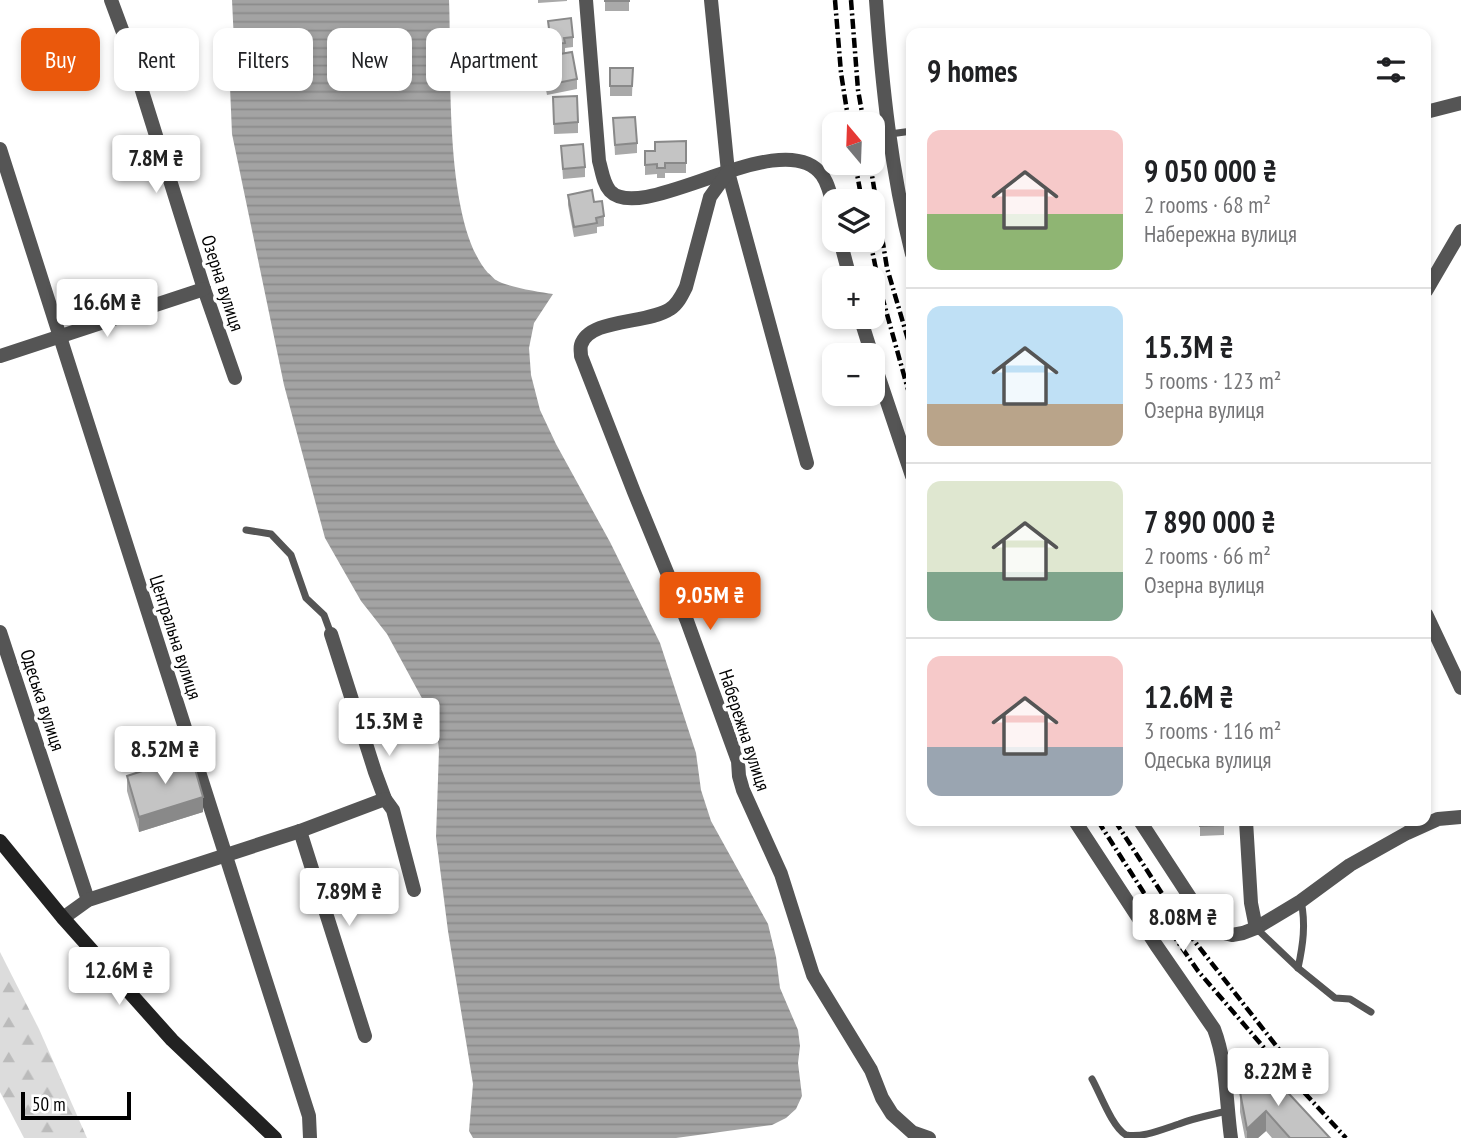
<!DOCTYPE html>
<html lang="en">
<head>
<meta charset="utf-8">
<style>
	body { margin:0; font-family:"PT Sans Narrow",sans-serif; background:#f6f6f6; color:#202124; height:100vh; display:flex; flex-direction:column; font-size:26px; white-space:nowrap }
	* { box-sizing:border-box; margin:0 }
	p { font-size:23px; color:#757577 }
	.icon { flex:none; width:38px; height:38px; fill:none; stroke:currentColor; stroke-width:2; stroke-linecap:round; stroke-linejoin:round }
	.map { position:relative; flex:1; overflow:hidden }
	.details { position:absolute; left:906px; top:28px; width:525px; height:798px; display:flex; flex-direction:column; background:#fff; border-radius:14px; box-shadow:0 4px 10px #0003 }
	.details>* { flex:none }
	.guide { position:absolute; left:21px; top:28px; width:665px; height:63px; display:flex; gap:14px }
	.needle { width:46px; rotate:341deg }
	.buttons { position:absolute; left:822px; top:112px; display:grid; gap:14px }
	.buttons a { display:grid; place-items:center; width:63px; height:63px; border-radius:14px; background:#fff; box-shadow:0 4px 10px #0003; font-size:35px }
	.scale { position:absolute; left:21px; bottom:18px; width:110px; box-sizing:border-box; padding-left:7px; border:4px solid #000; border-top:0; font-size:19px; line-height:24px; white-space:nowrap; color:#000; -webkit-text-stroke:5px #fff; paint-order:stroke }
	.price { position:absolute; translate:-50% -60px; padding:0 16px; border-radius:7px; background:#fff; color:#222; font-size:23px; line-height:46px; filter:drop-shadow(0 2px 4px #0008) }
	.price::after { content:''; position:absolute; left:50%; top:42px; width:21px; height:16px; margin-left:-10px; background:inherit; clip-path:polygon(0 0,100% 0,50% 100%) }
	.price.on { background:#ea580c; color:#fff }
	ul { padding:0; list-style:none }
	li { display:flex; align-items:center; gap:21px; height:175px; padding:0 21px }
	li+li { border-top:2px solid #e0e0e0 }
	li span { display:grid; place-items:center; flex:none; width:196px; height:140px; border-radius:14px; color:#555 }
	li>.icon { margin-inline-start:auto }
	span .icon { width:84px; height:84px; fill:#fffc; stroke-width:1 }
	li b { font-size:30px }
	h2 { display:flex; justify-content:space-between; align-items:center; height:84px; padding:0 21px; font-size:30px }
	.tag { padding:0 24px; border-radius:14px; background:#fff; box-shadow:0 4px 10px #0003; font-size:24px; line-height:63px }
	.tag.on { background:#ea580c; color:#fff }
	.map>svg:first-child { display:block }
	.forest { fill:url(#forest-firs) }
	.water { fill:url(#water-rules) }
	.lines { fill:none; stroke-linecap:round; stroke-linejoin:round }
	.lane { stroke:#555; stroke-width:7 }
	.street { stroke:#555; stroke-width:14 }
	.secondary { stroke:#222; stroke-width:14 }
	.rail { stroke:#000; stroke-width:4.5; stroke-dasharray:10 3.5 2 3.5; stroke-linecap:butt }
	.wall { fill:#a9a9a9 }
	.shaded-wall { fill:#898989 }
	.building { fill:#c4c4c4; stroke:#898989; stroke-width:2 }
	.labels { text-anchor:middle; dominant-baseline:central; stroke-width:7; stroke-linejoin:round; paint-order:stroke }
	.street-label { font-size:19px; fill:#000; stroke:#fff }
</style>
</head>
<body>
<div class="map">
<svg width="1461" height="1138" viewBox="0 0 1461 1138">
	<defs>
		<pattern id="forest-firs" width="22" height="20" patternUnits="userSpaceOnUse" patternTransform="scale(1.75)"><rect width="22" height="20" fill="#dcdcdc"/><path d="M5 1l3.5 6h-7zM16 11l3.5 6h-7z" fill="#bbb"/></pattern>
		<pattern id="water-rules" width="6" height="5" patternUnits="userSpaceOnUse" patternTransform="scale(1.75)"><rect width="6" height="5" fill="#a3a3a3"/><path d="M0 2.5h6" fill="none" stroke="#8b8b8b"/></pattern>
	</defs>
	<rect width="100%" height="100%" fill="#fff"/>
	<path class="forest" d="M0,952L39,1029L87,1138H24L0,1092Z"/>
	<path class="water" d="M232,0H449C452,68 443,222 488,273C489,273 495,280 496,280C507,287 539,292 553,294L534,323L529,348L531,375L540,410L556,444L610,542L660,643L696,753L701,790L711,821L768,924L776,957L780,988L798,1030L800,1046L798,1063L802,1096L796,1109L786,1118L772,1125L676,1138H473L469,1131L473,1084L448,931L436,837L439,750L436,724L387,634L361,601L325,538L284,385L232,134L230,87L234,42Z"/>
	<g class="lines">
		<g class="lane">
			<path d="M890,134L912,131"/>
			<path d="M246,530L271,534L291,555L306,598L324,615L331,634"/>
			<path d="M1256,928L1298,968L1335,998L1350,999L1371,1012"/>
			<path d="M1298,968C1303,945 1306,924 1301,901"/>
			<path d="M1092,1079C1100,1093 1112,1127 1126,1135C1143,1138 1163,1129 1179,1124C1194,1118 1211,1115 1227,1111"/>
		</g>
		<g class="street">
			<path d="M111,0L128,46L204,289L235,378"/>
			<path d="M586,0L599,161C602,171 603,183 610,191C643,226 783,122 822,175C830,186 832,202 835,215"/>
			<path d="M711,0L728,172L807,463"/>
			<path d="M876,0C882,85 891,171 912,254"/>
			<path d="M1426,112L1461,103"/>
			<path d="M0,149L309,1116L310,1138"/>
			<path d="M728,172L710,197L686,287C682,295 678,304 670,309C648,324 589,318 581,345C580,349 581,352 581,356L634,492L687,621L738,761L739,776L743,790L781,874L813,975L871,1070L882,1098L892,1114L912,1132L929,1138"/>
			<path d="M840,240L850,278"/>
			<path d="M1426,291L1461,231"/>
			<path d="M860,317L872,355"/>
			<path d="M0,356L204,289"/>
			<path d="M873,360L912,476"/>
			<path d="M1426,614L1461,688"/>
			<path d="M0,632L88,900"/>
			<path d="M331,634L375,772L385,799L393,810L414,890"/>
			<path d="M1075,821L1156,945L1214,1029C1227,1063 1226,1102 1231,1138"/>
			<path d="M1140,821L1208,925L1220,932L1232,935L1243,933L1256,928L1301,901L1350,865L1407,833L1438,819L1461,817"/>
			<path d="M1246,821L1251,903L1256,928"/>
			<path d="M300,831L365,1036"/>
			<path d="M63,918L88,900L300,831L385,799"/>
		</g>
		<path class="secondary" d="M0,841L63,918L172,1040L275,1138"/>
		<g class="rail">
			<path d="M835,0L841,73L849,124"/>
			<path d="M851,0L858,90L864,124"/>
			<path d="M855,163L862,201"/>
			<path d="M870,163L887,268L912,353"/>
			<path d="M870,240L880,289L912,404"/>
			<path d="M1098,821L1144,893L1198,971L1278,1064L1346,1138"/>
			<path d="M1115,821L1185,929L1281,1052"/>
		</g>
	</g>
	<g class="wall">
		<path d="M538,0H567V1L538,3Z"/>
		<rect x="605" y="0" width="24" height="11"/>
		<path d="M548,21L573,37V47L565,48V53L551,54Z"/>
		<path d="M554,55L577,79V89L547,95L543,74V64L554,62Z"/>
		<path d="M610,68H633L632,96H610Z"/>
		<path d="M553,107L578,122V133L554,134Z"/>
		<path d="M613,118L637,143V153L615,155Z"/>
		<path d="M686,141V173H665V178H657V174L645,175V151H655Z"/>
		<path d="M561,146L585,167V177L563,179Z"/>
		<path d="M568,195L594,202L604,216V226L597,227V233L574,237L568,205Z"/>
		<path d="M127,776L203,812L139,832L127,791Z"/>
		<path d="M1200,821H1224V835L1200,836Z"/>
		<path d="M1240,1092L1330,1138H1272L1266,1131L1258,1138H1245L1240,1112Z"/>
	</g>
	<g class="shaded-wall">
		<path d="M203,797V812L139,832V817Z"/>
		<path d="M1266,1111V1131L1258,1138H1247V1129Z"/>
	</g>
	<g class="building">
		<rect x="605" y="0" width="24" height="1"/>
		<path d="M571,18L573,37L564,38L565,43L551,44L548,21Z"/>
		<path d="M572,52L577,79L547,85L543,64L555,62L554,55Z"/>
		<path d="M610,68H633L632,86H610Z"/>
		<path d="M577,96L578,122L554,124L553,97Z"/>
		<path d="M635,117L637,143L615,145L613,118Z"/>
		<path d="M686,141V163H665V168H657V164L645,165V151H655V142Z"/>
		<path d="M583,144L585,167L563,169L561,146Z"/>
		<path d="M592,190L594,202L602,201L604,216L596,218L597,223L574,227L568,195Z"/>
		<path d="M191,755L203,797L139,817L127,776Z"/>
		<path d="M1200,821H1224V825L1200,826Z"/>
		<path d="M1266,1069L1330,1138H1290L1266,1111L1247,1129L1240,1092Z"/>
	</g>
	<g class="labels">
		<g class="street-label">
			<text transform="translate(223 283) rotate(72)">Озерна вулиця</text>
			<text transform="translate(176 637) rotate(72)">Центральна вулиця</text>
			<text transform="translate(43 700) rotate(72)">Одеська вулиця</text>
			<text transform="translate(745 730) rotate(72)">Набережна вулиця</text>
		</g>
	</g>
</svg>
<div class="buttons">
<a><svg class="needle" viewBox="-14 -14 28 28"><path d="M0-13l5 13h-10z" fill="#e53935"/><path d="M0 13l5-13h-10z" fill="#757577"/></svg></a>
<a><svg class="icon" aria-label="layers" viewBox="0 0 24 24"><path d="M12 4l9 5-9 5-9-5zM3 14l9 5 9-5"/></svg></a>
<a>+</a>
<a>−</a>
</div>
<div class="scale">50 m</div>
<b class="price" style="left:156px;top:195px">7.8M ₴</b>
<b class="price" style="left:107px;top:339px">16.6M ₴</b>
<b class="price on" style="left:710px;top:632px">9.05M ₴</b>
<b class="price" style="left:389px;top:758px">15.3M ₴</b>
<b class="price" style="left:165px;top:786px">8.52M ₴</b>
<b class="price" style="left:349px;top:928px">7.89M ₴</b>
<b class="price" style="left:1183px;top:954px">8.08M ₴</b>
<b class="price" style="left:119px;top:1007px">12.6M ₴</b>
<b class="price" style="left:1278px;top:1108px">8.22M ₴</b>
<div class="guide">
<a class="tag on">Buy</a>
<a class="tag">Rent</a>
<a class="tag">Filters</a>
<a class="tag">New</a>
<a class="tag">Apartment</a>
</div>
<section class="details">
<h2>9 homes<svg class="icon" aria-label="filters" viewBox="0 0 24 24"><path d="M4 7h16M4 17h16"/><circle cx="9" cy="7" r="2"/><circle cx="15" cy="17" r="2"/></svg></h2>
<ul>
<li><span style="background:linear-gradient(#f6c9c9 60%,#8fb573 0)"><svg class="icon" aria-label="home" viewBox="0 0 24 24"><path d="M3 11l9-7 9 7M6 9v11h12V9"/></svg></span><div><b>9 050 000 ₴</b><p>2 rooms · 68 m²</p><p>Набережна вулиця</p></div></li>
<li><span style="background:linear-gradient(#bfe0f5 70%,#b9a48a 0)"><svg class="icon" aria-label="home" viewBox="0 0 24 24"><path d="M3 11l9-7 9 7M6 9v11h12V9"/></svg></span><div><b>15.3M ₴</b><p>5 rooms · 123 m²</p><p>Озерна вулиця</p></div></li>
<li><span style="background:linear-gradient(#dfe7d0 65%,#7fa58c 0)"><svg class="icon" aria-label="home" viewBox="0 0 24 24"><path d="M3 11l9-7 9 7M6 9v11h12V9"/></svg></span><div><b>7 890 000 ₴</b><p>2 rooms · 66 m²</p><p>Озерна вулиця</p></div></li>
<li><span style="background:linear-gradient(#f6c9c9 65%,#9aa5b1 0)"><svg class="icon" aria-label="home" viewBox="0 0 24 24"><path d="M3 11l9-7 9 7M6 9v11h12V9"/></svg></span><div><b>12.6M ₴</b><p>3 rooms · 116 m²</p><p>Одеська вулиця</p></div></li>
</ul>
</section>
</div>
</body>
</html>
